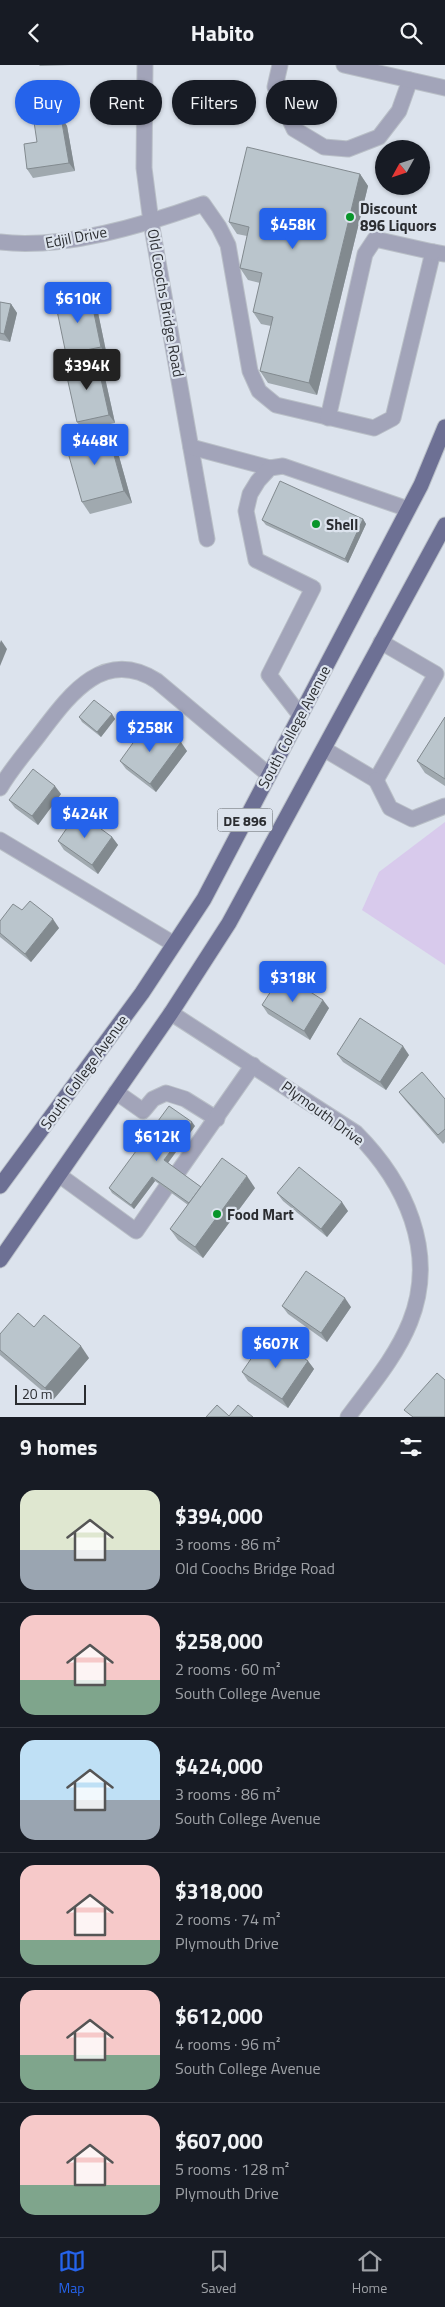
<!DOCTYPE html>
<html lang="en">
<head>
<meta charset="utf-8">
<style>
	body { margin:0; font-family:"Titillium Web",sans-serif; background:#20242c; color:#f1f3f6; height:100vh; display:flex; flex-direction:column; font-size:19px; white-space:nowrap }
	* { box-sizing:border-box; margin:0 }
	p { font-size:16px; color:#9ea1a6 }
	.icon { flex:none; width:28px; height:28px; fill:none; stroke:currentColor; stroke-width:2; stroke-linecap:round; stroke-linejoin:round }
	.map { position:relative; height:1352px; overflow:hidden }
	.panel { display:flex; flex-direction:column; background:#171b24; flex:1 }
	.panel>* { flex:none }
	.guide { position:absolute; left:15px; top:15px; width:415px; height:45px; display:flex; gap:10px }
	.needle { width:32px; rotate:230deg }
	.tools { position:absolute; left:375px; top:75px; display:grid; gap:10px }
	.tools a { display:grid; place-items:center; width:55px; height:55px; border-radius:50%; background:#171b24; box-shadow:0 1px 4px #0004; font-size:25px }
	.scale { position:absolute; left:15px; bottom:12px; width:71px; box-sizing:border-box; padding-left:5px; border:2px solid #2b2d31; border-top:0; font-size:14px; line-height:18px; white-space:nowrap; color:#2b2d31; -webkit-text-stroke:4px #dce3ed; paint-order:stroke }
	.price { position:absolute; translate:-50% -42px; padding:0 11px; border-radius:5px; background:#2563eb; color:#fff; font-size:16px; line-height:32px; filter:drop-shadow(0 1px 2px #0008) }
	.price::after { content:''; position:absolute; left:50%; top:30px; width:15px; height:11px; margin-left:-8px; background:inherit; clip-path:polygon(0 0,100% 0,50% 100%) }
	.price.on { background:#222; color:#fff }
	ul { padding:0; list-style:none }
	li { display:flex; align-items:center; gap:15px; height:125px; padding:0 20px }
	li+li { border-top:1px solid #363941 }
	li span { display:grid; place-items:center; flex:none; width:140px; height:100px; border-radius:15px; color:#555 }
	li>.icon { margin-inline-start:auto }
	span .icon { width:60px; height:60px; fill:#fffc; stroke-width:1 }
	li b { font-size:21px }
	h2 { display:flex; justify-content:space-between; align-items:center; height:60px; padding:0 20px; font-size:21px }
	.chip { padding:0 18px; border-radius:22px; background:#171b24; box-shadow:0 1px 4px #0004; font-size:18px; line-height:45px }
	.chip.on { background:#2563eb; color:#fff }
	header { display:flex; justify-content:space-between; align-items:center; height:65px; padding:0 20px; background:#171b24; font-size:22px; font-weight:700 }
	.menu { display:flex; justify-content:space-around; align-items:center; height:70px; border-top:1px solid #363941; background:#171b24; font-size:14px; color:#9ea1a6 }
	.menu a { display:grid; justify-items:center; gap:2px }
	.menu .on { color:#2563eb }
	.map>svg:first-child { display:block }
	.green { fill:#d8caec }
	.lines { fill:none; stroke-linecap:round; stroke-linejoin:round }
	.minor-casing { stroke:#b9bfc7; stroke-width:17 }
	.major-casing { stroke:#b9bfc7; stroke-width:17 }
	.minor { stroke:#a2a4b9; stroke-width:15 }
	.major { stroke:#6d7094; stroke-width:15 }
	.wall { fill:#a0a9af }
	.shaded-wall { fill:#828a8f }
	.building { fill:#bac5cc; stroke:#828a8f }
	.poi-dot { fill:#08952a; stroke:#dce3ed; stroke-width:2 }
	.labels { text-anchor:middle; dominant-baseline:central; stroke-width:4.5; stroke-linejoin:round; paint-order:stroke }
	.shield { fill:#dce3ed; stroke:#606469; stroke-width:1 }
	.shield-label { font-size:14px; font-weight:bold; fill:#2b2d31 }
	.poi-label { font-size:15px; font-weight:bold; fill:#2b2d31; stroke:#dce3ed; text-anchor:start }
	.street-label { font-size:15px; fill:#2b2d31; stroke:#dce3ed }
</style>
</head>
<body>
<header><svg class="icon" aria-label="back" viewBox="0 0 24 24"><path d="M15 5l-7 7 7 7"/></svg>Habito<svg class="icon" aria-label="search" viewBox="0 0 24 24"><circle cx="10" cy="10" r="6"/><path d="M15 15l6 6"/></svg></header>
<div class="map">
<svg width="445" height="1352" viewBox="0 0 445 1352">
	<rect width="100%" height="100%" fill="#dce3ed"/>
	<path class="green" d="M445,757V900L362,845L379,807Z"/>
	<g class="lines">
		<g class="minor-casing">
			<g id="minor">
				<path d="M145,0L144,103L151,157L207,474"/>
				<path d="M280,0L275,22L294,64L324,82L348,84L379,72L399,46L410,15"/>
				<path d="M344,0L445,23"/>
				<path d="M0,177C62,185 144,160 203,139L219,162L228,180L250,306L259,326L276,340L374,363L393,353L433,187L445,189"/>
				<path d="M328,353L365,189L375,174L433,187"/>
				<path d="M191,382L270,403"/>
				<path d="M300,650L269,610L313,523L256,495L246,446L250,429L258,416L270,403L283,401L408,444"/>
				<path d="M324,684L376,715L436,609L381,577"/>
				<path d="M376,715L390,743L412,754L445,741"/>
				<path d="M0,723C11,704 26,687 39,670C68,632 103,581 157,616L269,710"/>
				<path d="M0,775L174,879"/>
				<path d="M171,948L356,1068C405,1117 438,1187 410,1257C396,1292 370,1322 348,1352"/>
				<path d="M116,1027L143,1046L153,1034L166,1028L185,1034L217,1054"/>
				<path d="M178,1107L253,1000"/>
				<path d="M59,1110L136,1166L165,1124"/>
			</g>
		</g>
		<g class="major-casing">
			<g id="major">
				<path d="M0,1121L142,928L204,834L421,420L445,362"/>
				<path d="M0,1195L171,948L229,858L445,460"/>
			</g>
		</g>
		<use href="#minor" class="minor"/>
		<use href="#major" class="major"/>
	</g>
	<g class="wall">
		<path d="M39,0H70L40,1Z"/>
		<path d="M61,52L67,61L75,106L33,113L27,104L37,77Z"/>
		<path d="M360,109L368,121L317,330L268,318L260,306L271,261L261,259L253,247L260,218L248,215L240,203L247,171L237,169L229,157Z"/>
		<path d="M90,229L96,238L107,291L72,298L66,289Z"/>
		<path d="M0,237L11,239L17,248L10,277L0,275Z"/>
		<path d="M103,304L115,358L83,365L77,357Z"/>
		<path d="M115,377L132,438L90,449L82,437Z"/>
		<path d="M363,454L366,459L348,498L266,460L262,455Z"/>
		<path d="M112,649L115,654L101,672L82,657L79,652Z"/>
		<path d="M445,652V721L425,708L417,696Z"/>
		<path d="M150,670L187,686L156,727L126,704L120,696Z"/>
		<path d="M61,729L38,760L15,743L9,735Z"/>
		<path d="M112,772L118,780L98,809L64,785L58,776Z"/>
		<path d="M22,845L59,863L31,897L0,872V856Z"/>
		<path d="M262,940L329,943L310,975L268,949Z"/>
		<path d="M337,989L409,990L386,1025L343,997Z"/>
		<path d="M399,1027L445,1034V1077L443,1079L405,1035Z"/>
		<path d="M195,1061L168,1098L201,1122L255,1123L203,1193L178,1175L170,1164L188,1140L155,1116L134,1144L112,1128L109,1123Z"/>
		<path d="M277,1128L348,1146L327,1172L283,1136Z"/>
		<path d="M282,1241L351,1242L327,1277L288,1249Z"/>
		<path d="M0,1269L89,1293L53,1335L0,1290Z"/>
		<path d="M308,1296L314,1304L288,1343L248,1316L242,1307Z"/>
	</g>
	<g class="shaded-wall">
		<path d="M61,52L67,61L75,106L69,98Z"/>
		<path d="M360,109L368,121L317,330L309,318Z"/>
		<path d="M90,229L96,238L107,291L101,282Z"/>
		<path d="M11,239L17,248L10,277L4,269Z"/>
		<path d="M97,296L103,304L115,358L109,350Z"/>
		<path d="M107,365L115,377L132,438L124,426Z"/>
		<path d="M363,454L366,459L348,498L345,494Z"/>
		<path d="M1,575L7,584L0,601V578Z"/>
		<path d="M112,649L115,654L101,672L97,667Z"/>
		<path d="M181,677L187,686L156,727L150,719Z"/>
		<path d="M55,721L61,729L38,760L32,751Z"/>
		<path d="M112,772L118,780L98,809L92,800Z"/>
		<path d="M53,854L59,863L31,897L25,889Z"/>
		<path d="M323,935L329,943L310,975L304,966Z"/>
		<path d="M403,981L409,990L386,1025L380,1017Z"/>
		<path d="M192,1057L195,1061L167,1099L164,1095Z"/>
		<path d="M247,1111L255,1123L203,1193L195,1182Z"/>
		<path d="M152,1112L155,1116L134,1144L131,1140Z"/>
		<path d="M342,1137L348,1146L327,1172L321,1164Z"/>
		<path d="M345,1233L351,1242L327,1277L321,1268Z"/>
		<path d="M81,1281L89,1293L53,1335L45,1323Z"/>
		<path d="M308,1296L314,1304L288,1343L282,1334Z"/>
	</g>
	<g class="building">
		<path d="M61,52L69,98L27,104L24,79L37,77L34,57Z"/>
		<path d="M247,82L360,109L309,318L260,306L273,252L253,247L262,208L240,203L249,162L229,157Z"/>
		<path d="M90,229L101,282L66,289L55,236Z"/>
		<path d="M0,237L11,239L4,269L0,268Z"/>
		<path d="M97,296L109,350L77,357L65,303Z"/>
		<path d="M107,365L124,426L82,437L65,377Z"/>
		<path d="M280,416L363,454L345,494L262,455Z"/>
		<path d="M94,635L112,649L97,667L79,652Z"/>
		<path d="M445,652V714L417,696Z"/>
		<path d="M158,659L181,677L150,719L120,696L143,664L150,670Z"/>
		<path d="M33,704L55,721L32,751L9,735Z"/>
		<path d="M78,747L112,772L92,800L58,776Z"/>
		<path d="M30,836L53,854L25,889L0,868V856L13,839L22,845Z"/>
		<path d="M282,909L323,935L304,966L262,940Z"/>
		<path d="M360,953L403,981L380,1017L337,989Z"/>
		<path d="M422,1007L445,1034V1064L438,1070L399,1027Z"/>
		<path d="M169,1041L192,1057L164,1095L201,1122L189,1138L152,1112L131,1140L109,1123Z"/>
		<path d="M222,1093L247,1111L195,1182L170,1164Z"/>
		<path d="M299,1102L342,1137L321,1164L277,1128Z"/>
		<path d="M306,1206L345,1233L321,1268L282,1241Z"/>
		<path d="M18,1248L34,1262L44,1250L81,1281L45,1323L0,1285V1269Z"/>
		<path d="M282,1278L308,1296L282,1334L242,1307L259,1282L273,1292Z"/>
		<path d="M437,1308L445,1315V1352H413L404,1345Z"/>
		<path d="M217,1340L229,1351L238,1340L253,1352H206Z"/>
	</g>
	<g class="poi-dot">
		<circle cx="350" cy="152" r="5"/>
		<circle cx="316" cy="459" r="5"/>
		<circle cx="217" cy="1149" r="5"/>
	</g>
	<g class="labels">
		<rect class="shield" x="217.5" y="743.5" width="55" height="23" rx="4"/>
		<g class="shield-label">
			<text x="245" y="755">DE 896</text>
		</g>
		<g class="poi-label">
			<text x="360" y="143">Discount<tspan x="360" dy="17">896 Liquors</tspan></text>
			<text x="326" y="459">Shell</text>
			<text x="227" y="1149">Food Mart</text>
		</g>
		<g class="street-label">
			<text transform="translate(76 172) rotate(-11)">Edjil Drive</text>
			<text transform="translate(166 238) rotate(80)">Old Coochs Bridge Road</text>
			<text transform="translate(294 662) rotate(-62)">South College Avenue</text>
			<text transform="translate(84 1007) rotate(-54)">South College Avenue</text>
			<text transform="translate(323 1048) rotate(36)">Plymouth Drive</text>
		</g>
	</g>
</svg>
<div class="tools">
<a><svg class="needle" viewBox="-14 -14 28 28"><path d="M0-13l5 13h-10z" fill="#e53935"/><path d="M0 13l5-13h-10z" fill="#9ea1a6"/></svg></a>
</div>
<div class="scale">20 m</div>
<b class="price" style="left:293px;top:185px">$458K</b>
<b class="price" style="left:78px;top:259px">$610K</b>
<b class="price on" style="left:87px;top:326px">$394K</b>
<b class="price" style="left:95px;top:401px">$448K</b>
<b class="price" style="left:150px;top:688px">$258K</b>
<b class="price" style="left:85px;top:774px">$424K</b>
<b class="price" style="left:293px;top:938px">$318K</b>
<b class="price" style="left:157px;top:1097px">$612K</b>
<b class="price" style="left:276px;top:1304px">$607K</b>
<div class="guide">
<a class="chip on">Buy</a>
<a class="chip">Rent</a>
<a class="chip">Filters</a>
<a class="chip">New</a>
</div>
</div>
<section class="panel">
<h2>9 homes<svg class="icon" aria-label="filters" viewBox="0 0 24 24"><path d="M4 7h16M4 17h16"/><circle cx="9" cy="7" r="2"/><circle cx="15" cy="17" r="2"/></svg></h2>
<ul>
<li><span style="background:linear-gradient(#dfe7d0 60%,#9aa5b1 0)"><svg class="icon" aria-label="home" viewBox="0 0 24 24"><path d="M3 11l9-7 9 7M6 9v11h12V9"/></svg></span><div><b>$394,000</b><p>3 rooms · 86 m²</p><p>Old Coochs Bridge Road</p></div></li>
<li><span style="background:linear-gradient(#f6c9c9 65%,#7fa58c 0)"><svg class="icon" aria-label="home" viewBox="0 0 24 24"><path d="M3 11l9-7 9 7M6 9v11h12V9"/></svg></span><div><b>$258,000</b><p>2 rooms · 60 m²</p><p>South College Avenue</p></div></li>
<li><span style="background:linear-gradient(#bfe0f5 60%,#9aa5b1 0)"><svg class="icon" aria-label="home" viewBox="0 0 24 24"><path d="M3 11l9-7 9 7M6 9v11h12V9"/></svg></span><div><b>$424,000</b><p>3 rooms · 86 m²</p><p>South College Avenue</p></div></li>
<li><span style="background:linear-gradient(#f6c9c9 75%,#7fa58c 0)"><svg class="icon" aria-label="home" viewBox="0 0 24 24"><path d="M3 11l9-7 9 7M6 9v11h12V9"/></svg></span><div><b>$318,000</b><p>2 rooms · 74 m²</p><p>Plymouth Drive</p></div></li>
<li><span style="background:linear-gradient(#f6c9c9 65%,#7fa58c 0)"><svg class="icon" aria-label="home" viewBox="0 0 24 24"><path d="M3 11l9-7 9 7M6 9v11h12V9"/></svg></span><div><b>$612,000</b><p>4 rooms · 96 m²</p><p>South College Avenue</p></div></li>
<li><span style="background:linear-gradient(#f6c9c9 70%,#7fa58c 0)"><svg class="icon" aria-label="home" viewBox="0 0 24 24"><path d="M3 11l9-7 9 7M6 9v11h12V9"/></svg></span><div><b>$607,000</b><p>5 rooms · 128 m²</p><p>Plymouth Drive</p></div></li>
</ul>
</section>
<nav class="menu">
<a class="on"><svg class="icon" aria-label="map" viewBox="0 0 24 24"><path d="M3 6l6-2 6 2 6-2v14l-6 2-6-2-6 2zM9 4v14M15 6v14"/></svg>Map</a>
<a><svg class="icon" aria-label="saved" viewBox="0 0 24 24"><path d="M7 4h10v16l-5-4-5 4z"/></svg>Saved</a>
<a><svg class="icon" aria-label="home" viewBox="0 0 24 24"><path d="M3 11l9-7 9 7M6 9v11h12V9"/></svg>Home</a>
</nav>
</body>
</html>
